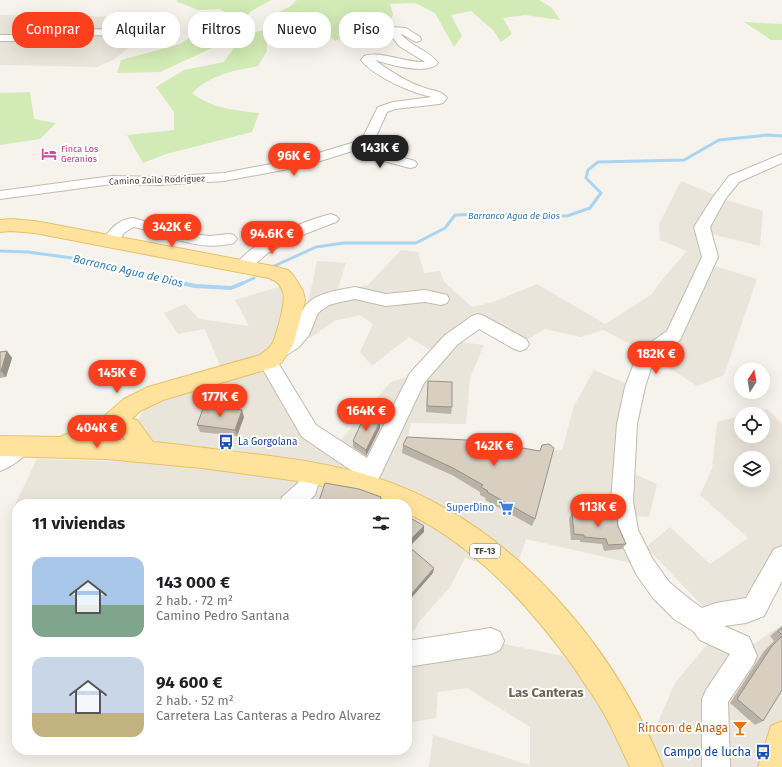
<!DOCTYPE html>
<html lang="es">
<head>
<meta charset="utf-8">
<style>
	body { margin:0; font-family:"Fira Sans",sans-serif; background:#f6f6f6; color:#202124; height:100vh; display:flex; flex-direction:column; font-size:15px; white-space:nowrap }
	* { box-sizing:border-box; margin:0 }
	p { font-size:13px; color:#757577 }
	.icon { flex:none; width:22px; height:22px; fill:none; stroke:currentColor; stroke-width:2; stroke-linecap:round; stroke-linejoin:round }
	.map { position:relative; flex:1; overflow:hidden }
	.details { position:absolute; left:12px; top:499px; width:400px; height:256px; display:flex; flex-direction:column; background:#fff; border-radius:16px; box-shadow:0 4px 16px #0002 }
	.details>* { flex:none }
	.hud { position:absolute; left:12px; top:12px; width:400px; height:36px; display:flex; gap:8px }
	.needle { width:26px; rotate:11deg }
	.tools { position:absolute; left:734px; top:363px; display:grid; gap:8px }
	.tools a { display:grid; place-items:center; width:36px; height:36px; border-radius:50%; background:#fff; box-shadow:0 4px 16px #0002; font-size:20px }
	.price { position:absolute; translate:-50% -34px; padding:0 9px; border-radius:14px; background:#fc3f1d; color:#fff; font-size:13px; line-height:26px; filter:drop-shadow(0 1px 2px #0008) }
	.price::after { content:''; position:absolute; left:50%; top:24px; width:12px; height:9px; margin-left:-6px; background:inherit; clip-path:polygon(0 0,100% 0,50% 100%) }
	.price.selected { background:#222; color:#fff }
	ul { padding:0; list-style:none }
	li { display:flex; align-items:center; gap:12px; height:100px; padding:0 20px }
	li span { display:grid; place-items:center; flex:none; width:112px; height:80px; border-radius:12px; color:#555 }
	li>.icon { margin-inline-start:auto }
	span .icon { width:48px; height:48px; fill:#fffc; stroke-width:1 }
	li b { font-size:17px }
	h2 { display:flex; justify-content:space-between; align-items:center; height:48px; padding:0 20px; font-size:17px }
	.chip { padding:0 14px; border-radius:16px; background:#fff; box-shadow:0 4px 16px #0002; font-size:14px; line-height:36px }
	.chip.selected { background:#fc3f1d; color:#fff }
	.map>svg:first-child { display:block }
	.residential { fill:#eae5da; fill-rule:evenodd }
	.green { fill:#d2eab5 }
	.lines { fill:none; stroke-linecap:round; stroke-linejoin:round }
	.stream-far1 { stroke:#a9d4f2; stroke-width:3 }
	.stream { stroke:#a9d4f2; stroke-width:4 }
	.minor-casing { stroke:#c2bbae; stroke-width:2 }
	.major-casing { stroke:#e6c16a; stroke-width:2 }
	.minor { fill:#fff; fill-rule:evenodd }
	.major { fill:#ffe39c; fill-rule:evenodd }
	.wall { fill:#bab2a6 }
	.shaded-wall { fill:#979187 }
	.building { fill:#d8cfc1; stroke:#979187 }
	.labels { text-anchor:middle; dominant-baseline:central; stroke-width:4; stroke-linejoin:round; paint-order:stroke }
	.far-hotel-label { font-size:9px; fill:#b23c85; stroke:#fff; text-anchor:start }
	.far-street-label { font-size:9px; fill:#4b4439; stroke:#fff }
	.far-water-label { font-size:9px; font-style:italic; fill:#2e7ab2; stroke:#fff }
	.shield { fill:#fff; stroke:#817c74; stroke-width:1 }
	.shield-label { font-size:9px; font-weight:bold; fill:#4b4439 }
	.transit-label { font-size:10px; fill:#164399; stroke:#fff; text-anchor:start }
	.shop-label { font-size:10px; fill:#366cbe; stroke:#fff; text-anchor:end }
	.water-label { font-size:11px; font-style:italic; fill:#2e7ab2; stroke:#fff }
	.near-food-label { font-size:12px; fill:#c56008; stroke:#fff; text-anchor:end }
	.near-transit-label { font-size:12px; fill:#164399; stroke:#fff; text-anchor:end }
	.near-neighbourhood-label { font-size:13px; font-weight:bold; fill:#6e6250; stroke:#fff }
</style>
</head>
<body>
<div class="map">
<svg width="782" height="767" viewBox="0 0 782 767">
	<rect width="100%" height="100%" fill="#f6f3ec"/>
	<g class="residential">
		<path d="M0,15L140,17L152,30L113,60L97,67L0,65Z"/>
		<path d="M681,181L727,200L763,211L760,246L704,232L711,265L757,279L724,375L697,386L642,350L603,330L581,337L545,329L520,344L478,320L452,341L484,345L470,378L466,424L411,423L406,445L528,452L562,450L574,406L594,370L635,387L624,469L657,484L649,517L624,515L644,566L526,539L514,575L465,558L450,587L419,622L412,633L407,632V504H17V512L12,511L37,459L138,462L137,422L145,408L221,369L205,329L178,334L164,313L185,304L199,319L249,326L235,300L285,285L294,305L266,371L315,423L339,442L391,382L412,375L432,351L409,337L372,366L360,352L373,324L360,315L334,321L310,338L294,333L309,298L317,261L346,263L337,291L368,285L401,250L418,252L424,273L440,271L444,282L472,307L493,302L537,284L605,324L651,295L661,281L687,251L660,240L659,224Z"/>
		<path d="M767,409L782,424V568L750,610L713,617L646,547L670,527L710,564L748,538L700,495L712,469L717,422L741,416V436H763V414H747ZM741,458H763V480H741Z"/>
		<path d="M782,625V767H429L433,735L530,765V727L467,688L438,692L436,718L407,723V655L500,643L563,656L596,689L611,696L654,731L675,683L708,643L743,651Z"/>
	</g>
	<g class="green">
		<path d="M178,0H271L250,12L231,35L212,48L160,72L117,73L121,60L180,44L201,29L231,16L220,9L198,10L176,1Z"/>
		<path d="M297,0H539L552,8L560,20L525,15L503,18L512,34L501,42L493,30L471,11L451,15L462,36L454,47L435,13L415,3L390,4L393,14L389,24L376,23L366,11L354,16L351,34L335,41L328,34L320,13H301L304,26L299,35L267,39V51L258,66C232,71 212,74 192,93C213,109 234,110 259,113L252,132L166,154L143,163L127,135L174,130V112L156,87L184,70L224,62L243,34L271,29L275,14L289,7Z"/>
		<path d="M744,22L782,24V40H771Z"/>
		<path d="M30,92L34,119L56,123L40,139L0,145V93Z"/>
	</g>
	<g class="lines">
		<g class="stream-far1">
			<path d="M0,251L28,252L79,259L118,270L150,275L185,284"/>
			<path d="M272,267L316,247L344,243H416L445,228L455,215L485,214L567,216L590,208L601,193L586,178L588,170L598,162L684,160L719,140L768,135L782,136"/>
			<path d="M241,284L254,278"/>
		</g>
		<path class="stream" d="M181,283L195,286L231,288L243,283"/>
		<g class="minor-casing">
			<g id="minor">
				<path d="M392,27L406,28L420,37L421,39L420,41L416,42L400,33C411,47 429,50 438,63C428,76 388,64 375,60C391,72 408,83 428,89C435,91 442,91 447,98L443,103L439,104L395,109L387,112L374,141L370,145L382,152L415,161L417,164L415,167L410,168L372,158L359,149L304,166L224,181L159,185L112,184L0,199V191L112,176L159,177L224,173L302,158L355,142L362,139L378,107L393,102L432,97C412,93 374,77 361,60L364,56C380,50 406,63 425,62L399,46L387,30Z"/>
				<path d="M80,29L133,30L138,33L133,36L81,35L64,41H0V35H63Z"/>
				<path d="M782,154V163L739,182L726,198L710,227L718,257L680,340L654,359L645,387L637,424L633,501L638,530L652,558L669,582L692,601L702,608L716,603L746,598L774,549L782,546V581L764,616L746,623L724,626L749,637L757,656L753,665L728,702L730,767H702V699L706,690L730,654L700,640L693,631L674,619L653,598L636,574L616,531L611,501L617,424L625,387L637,355L640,350L667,331L702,257L694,227L713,197L729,176Z"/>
				<path d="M331,214L336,216L339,219L336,222C313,231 289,239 268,253C258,260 251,273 237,270L235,266C250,242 304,221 331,214Z"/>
				<path d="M133,218L192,234L210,236L229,234L234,235L237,239L234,243C207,250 183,242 157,234C149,231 141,228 133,227L124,233L116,246L110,247L104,246L102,242C110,229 117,220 133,218Z"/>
				<path d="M355,287L386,294L425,290L447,295L449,299L447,303L441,305L425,302L386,306L355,299L340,302L329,305L318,313L309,335L299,347L285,356L279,358L274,356L316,425L367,458L410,373L445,335L472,316L478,314L484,316L526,339L529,344L526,349L520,351L514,349L479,329L457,345L424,383L373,491L365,494L357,491L354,484L358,475L302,437L258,361L260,356L267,354L272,356L270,351C275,343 284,340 291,333C297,325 299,316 304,308C313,293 339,290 355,287Z"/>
				<path d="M20,438L27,441L30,447C25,458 11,467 0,471V450L13,441Z"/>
				<path d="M311,463L318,465L322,472L315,495L305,504H279L282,497L298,483L304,465Z"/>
				<path d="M491,628L500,632L504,641L500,650L491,654L407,667V641Z"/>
			</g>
		</g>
		<g class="major-casing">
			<g id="major">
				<path d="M11,219L35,221L273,266L288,270L293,275L303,291L305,301L293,345L282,362L275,367L163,400L140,411L132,419L137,420L153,442C186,445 219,450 253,454C295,459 337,465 377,478C509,521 612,642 663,767H630C620,747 612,726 600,707C593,694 583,682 575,669C531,608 476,546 407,513V504H387L359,494L305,482L202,468L106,459L0,456V436L60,437L102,418L124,399L148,387L260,355C265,351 271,347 273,342C276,336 277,329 279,324C283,307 291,286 269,278L35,233L11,231L0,232V220ZM119,431L125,440L104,439L118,432Z"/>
				<path d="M782,721V767H758L771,726Z"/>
			</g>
		</g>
		<use href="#minor" class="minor"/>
		<use href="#major" class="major"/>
	</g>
	<g class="wall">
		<path d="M7,351L12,358L6,377L0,378V352Z"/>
		<path d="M428,381L452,407L451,414L426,412Z"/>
		<path d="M244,417L237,436L200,432L197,425Z"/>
		<path d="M380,428L366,456L353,447V441Z"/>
		<path d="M403,445H505L540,451L542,445L535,519L532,526L485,500L486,498L480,495V492L452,475L402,453Z"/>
		<path d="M572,513L590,517L618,526L626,544L622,549L604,551L602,544L580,542V540H571L569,519Z"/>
		<path d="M782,626V690L763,721L755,725L730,703L764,651L774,641L770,636Z"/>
	</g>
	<g class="shaded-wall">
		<path d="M7,351L12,358L6,377L1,371Z"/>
		<path d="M242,410L244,417L237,436L235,430Z"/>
		<path d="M380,422V428L366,456V450Z"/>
		<path d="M424,526V532L407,549V543Z"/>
		<path d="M434,568L433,573L407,603V599Z"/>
	</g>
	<g class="building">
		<path d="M7,351L1,371H0V352Z"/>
		<path d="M428,381L452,382V407L427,406Z"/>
		<path d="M204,406L242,410L235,430L197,425Z"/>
		<path d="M364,417L380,422L366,450L353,441Z"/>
		<path d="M407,437L506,442L505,445L540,451L542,445L549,444L554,448L535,519L487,492L488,491L481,487L483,485L453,468L403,445Z"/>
		<path d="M325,483L359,489L381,497L380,502L384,504H318Z"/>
		<path d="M572,513L590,515V517L612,515L613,517L617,516L618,526L626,544L608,545L606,539L584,537V535L574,534Z"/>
		<path d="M407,516L424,526L407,543Z"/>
		<path d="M407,545L434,568L407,599Z"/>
		<path d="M782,628V635L778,631Z"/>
		<path d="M782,636V690L763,721L737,699L772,646Z"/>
	</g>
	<defs>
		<g id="hotel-bare" transform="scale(1.2)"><path d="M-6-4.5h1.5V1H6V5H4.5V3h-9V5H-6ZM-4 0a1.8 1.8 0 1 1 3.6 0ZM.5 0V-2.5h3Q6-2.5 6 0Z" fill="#d1479c" stroke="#fff" stroke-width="2.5" paint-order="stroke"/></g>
		<g id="bus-bare" transform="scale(1.2)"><path d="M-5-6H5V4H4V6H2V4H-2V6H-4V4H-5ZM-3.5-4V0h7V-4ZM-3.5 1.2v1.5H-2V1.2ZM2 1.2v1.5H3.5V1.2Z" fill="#1a4fb4" stroke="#fff" stroke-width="2.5" paint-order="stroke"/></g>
		<g id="supermarket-bare" transform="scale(1.2)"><path d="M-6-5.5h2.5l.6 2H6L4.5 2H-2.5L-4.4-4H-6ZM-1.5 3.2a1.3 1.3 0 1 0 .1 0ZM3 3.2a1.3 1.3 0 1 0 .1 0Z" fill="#3f7fe0" stroke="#fff" stroke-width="2.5" paint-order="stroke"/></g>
		<g id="bar-bare" transform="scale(1.2)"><path d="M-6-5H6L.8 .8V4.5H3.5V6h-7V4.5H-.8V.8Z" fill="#e8710a" stroke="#fff" stroke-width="2.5" paint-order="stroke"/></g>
	</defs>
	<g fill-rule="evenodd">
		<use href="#hotel-bare" x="49" y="154"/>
		<use href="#bus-bare" x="226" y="442"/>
		<use href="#supermarket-bare" x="506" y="508"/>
		<use href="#bar-bare" x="740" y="728"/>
		<use href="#bus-bare" x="763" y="752"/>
	</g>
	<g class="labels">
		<g class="far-hotel-label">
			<text x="61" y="149">Finca Los<tspan x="61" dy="10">Geranios</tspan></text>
		</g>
		<g class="far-street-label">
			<text transform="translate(157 180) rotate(-2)">Camino Zoilo Rodríguez</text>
		</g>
		<g class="far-water-label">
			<text x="514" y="216">Barranco Agua de Dios</text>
		</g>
		<rect class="shield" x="470" y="544" width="30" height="14" rx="3"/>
		<g class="shield-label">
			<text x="485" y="551">TF-13</text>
		</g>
		<g class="transit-label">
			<text x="238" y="442">La Gorgolana</text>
		</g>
		<g class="shop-label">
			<text x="494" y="508">SuperDino</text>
		</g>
		<g class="water-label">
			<text transform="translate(128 271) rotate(13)">Barranco Agua de Dios</text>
		</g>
		<g class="near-food-label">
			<text x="728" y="728">Rincon de Anaga</text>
		</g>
		<g class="near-transit-label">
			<text x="751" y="752">Campo de lucha</text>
		</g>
		<g class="near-neighbourhood-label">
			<text x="546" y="692">Las Canteras</text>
		</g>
	</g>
</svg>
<div class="tools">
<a><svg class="needle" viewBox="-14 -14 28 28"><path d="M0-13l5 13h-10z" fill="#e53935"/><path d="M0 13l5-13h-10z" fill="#757577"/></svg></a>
<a><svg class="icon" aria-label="locate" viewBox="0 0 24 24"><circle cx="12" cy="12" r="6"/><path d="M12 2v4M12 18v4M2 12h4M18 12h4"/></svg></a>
<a><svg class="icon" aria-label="layers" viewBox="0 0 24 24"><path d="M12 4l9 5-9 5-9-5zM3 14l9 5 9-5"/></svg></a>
</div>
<b class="price selected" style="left:380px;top:169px">143K €</b>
<b class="price" style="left:294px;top:177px">96K €</b>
<b class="price" style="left:172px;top:248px">342K €</b>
<b class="price" style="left:272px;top:255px">94.6K €</b>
<b class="price" style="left:656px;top:375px">182K €</b>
<b class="price" style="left:117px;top:394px">145K €</b>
<b class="price" style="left:220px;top:418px">177K €</b>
<b class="price" style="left:366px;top:432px">164K €</b>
<b class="price" style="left:97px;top:449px">404K €</b>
<b class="price" style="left:494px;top:467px">142K €</b>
<b class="price" style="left:598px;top:528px">113K €</b>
<div class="hud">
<a class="chip selected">Comprar</a>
<a class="chip">Alquilar</a>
<a class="chip">Filtros</a>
<a class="chip">Nuevo</a>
<a class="chip">Piso</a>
</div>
<section class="details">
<h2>11 viviendas<svg class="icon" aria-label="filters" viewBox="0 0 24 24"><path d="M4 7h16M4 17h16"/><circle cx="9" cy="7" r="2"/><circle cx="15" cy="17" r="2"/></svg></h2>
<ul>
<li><span style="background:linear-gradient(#a9c7e8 60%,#7fa58c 0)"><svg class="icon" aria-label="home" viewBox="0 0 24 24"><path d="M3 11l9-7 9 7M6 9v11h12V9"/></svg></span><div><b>143 000 €</b><p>2 hab. · 72 m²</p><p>Camino Pedro Santana</p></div></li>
<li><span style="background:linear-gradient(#c9d6e8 70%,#c2b280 0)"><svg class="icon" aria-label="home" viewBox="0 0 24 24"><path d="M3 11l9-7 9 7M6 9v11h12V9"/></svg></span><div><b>94 600 €</b><p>2 hab. · 52 m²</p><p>Carretera Las Canteras a Pedro Alvarez</p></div></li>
</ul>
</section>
</div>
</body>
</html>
